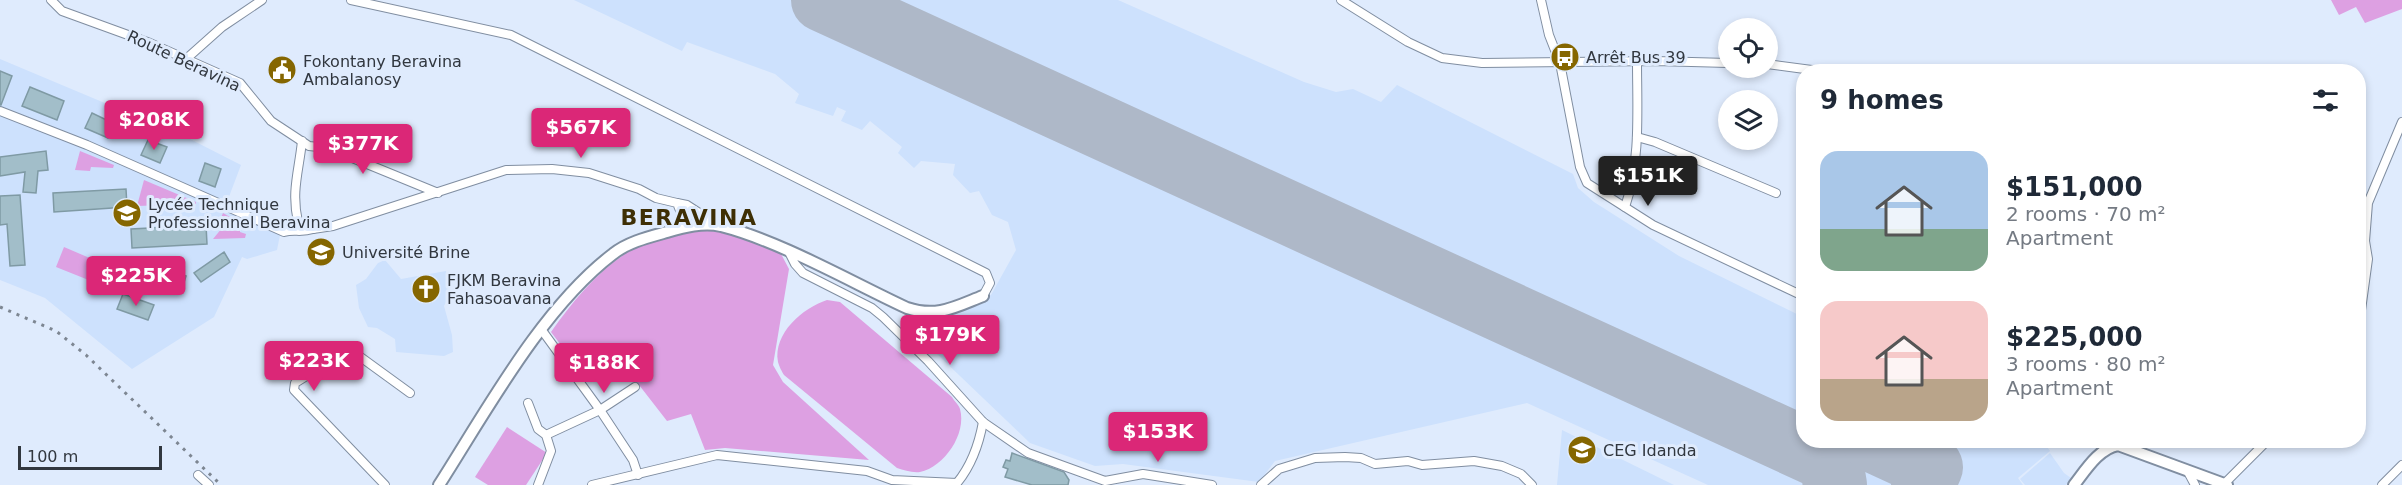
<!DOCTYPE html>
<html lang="en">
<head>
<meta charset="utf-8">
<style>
	body { margin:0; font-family:"DejaVu Sans",sans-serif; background:#f2f2f3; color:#1f2937; height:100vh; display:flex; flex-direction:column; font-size:22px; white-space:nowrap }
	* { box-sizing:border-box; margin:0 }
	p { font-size:20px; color:#747a83 }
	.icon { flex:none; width:33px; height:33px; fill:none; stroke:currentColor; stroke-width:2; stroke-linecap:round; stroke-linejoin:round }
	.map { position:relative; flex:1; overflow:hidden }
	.sheet { position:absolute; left:1796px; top:64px; width:570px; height:384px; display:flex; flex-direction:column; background:#fff; border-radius:24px; box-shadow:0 3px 9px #0003 }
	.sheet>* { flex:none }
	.tools { position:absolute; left:1718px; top:18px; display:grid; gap:12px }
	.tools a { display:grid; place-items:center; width:60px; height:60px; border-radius:50%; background:#fff; box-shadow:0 3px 9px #0003; font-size:30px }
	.scale { position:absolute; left:18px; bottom:15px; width:144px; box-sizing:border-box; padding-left:6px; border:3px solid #31373f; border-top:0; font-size:16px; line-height:21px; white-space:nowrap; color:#31373f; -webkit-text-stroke:4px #dfebfd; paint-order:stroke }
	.price { position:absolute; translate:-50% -51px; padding:0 14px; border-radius:6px; background:#db2777; color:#fff; font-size:20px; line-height:39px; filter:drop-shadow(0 2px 3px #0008) }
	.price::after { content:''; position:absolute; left:50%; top:36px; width:18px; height:14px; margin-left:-9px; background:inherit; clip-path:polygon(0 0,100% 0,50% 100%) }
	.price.current { background:#222; color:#fff }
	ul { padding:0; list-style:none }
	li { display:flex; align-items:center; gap:18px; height:150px; padding:0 24px }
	li span { display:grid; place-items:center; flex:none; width:168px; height:120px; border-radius:18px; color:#555 }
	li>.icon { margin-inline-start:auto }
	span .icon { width:72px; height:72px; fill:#fffc; stroke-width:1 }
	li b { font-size:26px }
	h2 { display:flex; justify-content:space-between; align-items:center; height:72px; padding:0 24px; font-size:26px }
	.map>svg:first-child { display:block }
	.built { fill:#cde1fd }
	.green { fill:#dda0e2 }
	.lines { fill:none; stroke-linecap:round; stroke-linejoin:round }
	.runway { stroke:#aeb8c8; stroke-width:64 }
	.building { fill:#a2bec9; stroke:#7f9aa4; stroke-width:1.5 }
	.street-casing { stroke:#808ea1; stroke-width:10 }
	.secondary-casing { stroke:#808ea1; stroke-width:14 }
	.street { stroke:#fff; stroke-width:8 }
	.secondary { stroke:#fff; stroke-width:10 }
	.rail { stroke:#7d8692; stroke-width:3; stroke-dasharray:3 6; stroke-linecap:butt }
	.labels { text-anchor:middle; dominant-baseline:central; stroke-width:6; stroke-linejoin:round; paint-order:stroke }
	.poi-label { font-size:16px; fill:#31373f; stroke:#dfebfd; text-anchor:start }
	.street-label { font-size:16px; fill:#31373f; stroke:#dfebfd }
	.district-label { font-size:22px; font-weight:bold; letter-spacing:1.5px; fill:#3e2f05; stroke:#dfebfd }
</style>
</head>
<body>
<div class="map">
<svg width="2402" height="485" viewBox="0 0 2402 485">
	<rect width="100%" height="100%" fill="#dfebfd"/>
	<g class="built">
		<path d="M574,0H1118L1304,82L1336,92L1353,89L1381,102L1397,85L1573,174L1578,188L1594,202L1679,256L1803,317V441H2043L2050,451L2018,478L2023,485H1708L1527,403L1275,461L1259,482L1123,464L1095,466L1030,443L914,332L922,317L932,318L991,295L1016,250L1008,222L992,215L979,191L970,193L953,175L955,164L921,161L914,168L898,153L902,147L870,121L862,130L841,121L846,111L837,107L833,116L795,103L799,94L775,74L687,42L682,51Z"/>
		<path d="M0,59L188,138L241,165L227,202L282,225L277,250L247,259L242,257L214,317L132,369L45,298L0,280Z"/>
		<path d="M385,260L401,279L446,271L450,294L444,306L452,335L453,352L444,356L396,352L395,339L377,328L368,327L359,308L356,285L366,279L378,263Z"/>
		<path d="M1562,430L1674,485H1557Z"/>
		<path d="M2050,453L2064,473L2071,478L2066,485H2025L2020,479Z"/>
	</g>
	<g class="green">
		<path d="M2331,0H2402V9L2365,23L2356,7L2339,15Z"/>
		<path d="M80,151L114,165L113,168L91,167L90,171L75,170Z"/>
		<path d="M144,180L196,202V204L137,206Z"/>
		<path d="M223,213L230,217L231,221L240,226V232L246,234L245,238L213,239L222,228L220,220Z"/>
		<path d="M701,229L729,231L780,252L789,269L773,365L783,382L869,460L725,448L705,450L691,414L667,421L608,345L573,361L551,332C581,290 614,251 664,235C675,231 689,231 701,229Z"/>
		<path d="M64,247L99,262L91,281L56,267Z"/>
		<path d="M827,300L840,302L952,397C954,401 959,405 960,409C967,434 944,467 920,472C912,473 904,470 897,468L784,375C782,372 779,366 778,362C773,333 803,308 827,300Z"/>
		<path d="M507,427L547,453L526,485H488L475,477Z"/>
	</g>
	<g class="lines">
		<g class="runway">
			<path d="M823,0L1831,461L1835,485"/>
			<path d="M1874,441L1931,467L1923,485"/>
		</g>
	</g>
	<g class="building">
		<path d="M0,71L12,76L1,105H0Z"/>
		<path d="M30,87L64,101L57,120L22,106Z"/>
		<path d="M92,113L115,124L108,138L85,128Z"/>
		<path d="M148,140L167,147L160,163L141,155Z"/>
		<path d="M46,151L48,170L38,171L36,193L23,192L25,172L0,176V157Z"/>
		<path d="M205,163L221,169L215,187L199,181Z"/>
		<path d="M126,189L127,207L54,212L53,193Z"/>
		<path d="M20,195L25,265L10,266L7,224L0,225V196Z"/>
		<path d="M206,225L207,244L132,248L131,229Z"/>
		<path d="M224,252L230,262L201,282L194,273Z"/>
		<path d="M122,257L157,270L158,266L186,276L182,289L147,277L145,281L128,275L121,293L106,287Z"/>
		<path d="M123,294L154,305L148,320L117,309Z"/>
		<path d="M1012,453L1064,472L1069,480L1068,485H1032L1005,477L1008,469L1003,467L1006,460L1010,461Z"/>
	</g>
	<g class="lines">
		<g class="street-casing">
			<g id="street">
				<path d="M51,0L62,11L150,43L240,83L271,121L309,146L328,148L438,193"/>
				<path d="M351,0L511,35L986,273L990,283L983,296"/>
				<path d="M1341,0L1408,42L1442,58L1482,63L1655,61L1728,63"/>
				<path d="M1541,0L1549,35L1560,63L1580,167L1587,183L1653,225L1803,296"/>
				<path d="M185,60L222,27L262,0"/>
				<path d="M1767,64L1827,72"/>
				<path d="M0,111L87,145L284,232C294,229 301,233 313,229"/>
				<path d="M1637,137L1655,142L1776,193"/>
				<path d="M302,141C299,171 291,191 298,222L313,229L333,226L506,170L552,169L589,173L639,189L656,198L677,203L681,213L678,229"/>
				<path d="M677,203L687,205L718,225"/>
				<path d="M1625,207C1641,161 1637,109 1637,61"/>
				<path d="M789,252L795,264L803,273L872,308L883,317L928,361L983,422L1028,453L1105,481L1143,474L1212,485"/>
				<path d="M541,329L600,410L633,460L638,475"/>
				<path d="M2358,332L2368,259L2365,241L2368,203L2402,122"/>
				<path d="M528,403L538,429L546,435L551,451L538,485"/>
				<path d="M546,435L600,410L635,387"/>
				<path d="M2187,470L2195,485"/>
				<path d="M198,475L209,485"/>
				<path d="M2224,484L2267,441"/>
				<path d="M385,485L294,390L295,383L345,352L355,353L410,393"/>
				<path d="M592,485L717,455L867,471L892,480L957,483C971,466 979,444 983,422"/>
				<path d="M1261,485L1279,469L1315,458L1345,457L1361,458L1375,464L1408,461L1422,465L1474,461L1502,466L1521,474L1532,485"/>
				<path d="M2382,485L2402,465"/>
			</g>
		</g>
		<g class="secondary-casing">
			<g id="secondary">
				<path d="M439,485C487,410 542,308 613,254C628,242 649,237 667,232C684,227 703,222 721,226C780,241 851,282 907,308C937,318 955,307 983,296"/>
				<path d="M2074,485C2085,471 2099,448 2118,445L2227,485"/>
			</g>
		</g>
		<use href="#street" class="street"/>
		<use href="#secondary" class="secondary"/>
		<path class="rail" d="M0,307L56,331L86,355L221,485"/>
	</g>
	<defs>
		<g id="bus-disc" transform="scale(1.5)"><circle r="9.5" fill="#856600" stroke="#dfebfd"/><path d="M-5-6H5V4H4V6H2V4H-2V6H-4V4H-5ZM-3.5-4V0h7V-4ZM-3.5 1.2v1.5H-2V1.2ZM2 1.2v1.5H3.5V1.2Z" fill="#fff"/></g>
		<g id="civic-disc" transform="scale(1.5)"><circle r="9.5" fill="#856600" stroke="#dfebfd"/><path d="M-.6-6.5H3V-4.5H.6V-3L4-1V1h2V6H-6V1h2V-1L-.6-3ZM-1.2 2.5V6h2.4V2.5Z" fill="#fff"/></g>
		<g id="school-disc" transform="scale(1.5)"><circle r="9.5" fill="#856600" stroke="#dfebfd"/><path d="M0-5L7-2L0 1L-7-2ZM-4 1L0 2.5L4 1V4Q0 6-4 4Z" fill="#fff"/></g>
		<g id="university-disc" transform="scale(1.5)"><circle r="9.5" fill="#856600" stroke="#dfebfd"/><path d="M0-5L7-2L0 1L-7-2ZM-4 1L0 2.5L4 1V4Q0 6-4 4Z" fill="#fff"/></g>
		<g id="church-disc" transform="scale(1.5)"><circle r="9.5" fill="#856600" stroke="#dfebfd"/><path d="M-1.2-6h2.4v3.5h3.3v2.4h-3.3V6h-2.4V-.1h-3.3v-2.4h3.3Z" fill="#fff"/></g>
	</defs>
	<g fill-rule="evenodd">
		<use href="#bus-disc" x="1565" y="57"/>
		<use href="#civic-disc" x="282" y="70"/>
		<use href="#school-disc" x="127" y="213"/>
		<use href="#university-disc" x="321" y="252"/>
		<use href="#church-disc" x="426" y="289"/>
		<use href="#school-disc" x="1582" y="450"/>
	</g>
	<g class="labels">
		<g class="poi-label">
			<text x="1586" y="57">Arrêt Bus 39</text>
			<text x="303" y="61">Fokontany Beravina<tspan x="303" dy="18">Ambalanosy</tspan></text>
			<text x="148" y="204">Lycée Technique<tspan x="148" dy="18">Professionnel Beravina</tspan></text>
			<text x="342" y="252">Université Brine</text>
			<text x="447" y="280">FJKM Beravina<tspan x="447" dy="18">Fahasoavana</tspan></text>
			<text x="1603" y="450">CEG Idanda</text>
		</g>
		<g class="street-label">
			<text transform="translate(184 61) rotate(25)">Route Beravina</text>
		</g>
		<g class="district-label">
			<text x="689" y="217">BERAVINA</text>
		</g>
	</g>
</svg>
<div class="tools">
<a><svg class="icon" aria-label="locate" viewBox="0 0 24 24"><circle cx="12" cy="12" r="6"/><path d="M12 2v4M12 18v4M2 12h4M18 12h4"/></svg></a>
<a><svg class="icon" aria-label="layers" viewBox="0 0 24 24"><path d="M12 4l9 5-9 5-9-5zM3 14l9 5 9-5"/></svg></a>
</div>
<div class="scale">100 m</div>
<b class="price" style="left:154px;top:151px">$208K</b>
<b class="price" style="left:581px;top:159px">$567K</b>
<b class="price" style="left:363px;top:175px">$377K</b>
<b class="price current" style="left:1648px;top:207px">$151K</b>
<b class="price" style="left:136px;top:307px">$225K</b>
<b class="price" style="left:950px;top:366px">$179K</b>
<b class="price" style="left:314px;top:392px">$223K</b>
<b class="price" style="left:604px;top:394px">$188K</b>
<b class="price" style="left:1158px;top:463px">$153K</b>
<section class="sheet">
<h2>9 homes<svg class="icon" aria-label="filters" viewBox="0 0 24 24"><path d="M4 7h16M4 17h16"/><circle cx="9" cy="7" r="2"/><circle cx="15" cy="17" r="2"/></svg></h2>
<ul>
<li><span style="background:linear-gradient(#a9c7e8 65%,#7fa58c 0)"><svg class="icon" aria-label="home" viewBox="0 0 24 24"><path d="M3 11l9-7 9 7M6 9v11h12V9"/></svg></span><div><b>$151,000</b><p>2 rooms · 70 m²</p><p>Apartment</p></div></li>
<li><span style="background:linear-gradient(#f6c9c9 65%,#b9a48a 0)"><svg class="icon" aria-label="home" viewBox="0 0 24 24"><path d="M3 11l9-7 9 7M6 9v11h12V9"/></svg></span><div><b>$225,000</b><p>3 rooms · 80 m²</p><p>Apartment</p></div></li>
</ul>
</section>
</div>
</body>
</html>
